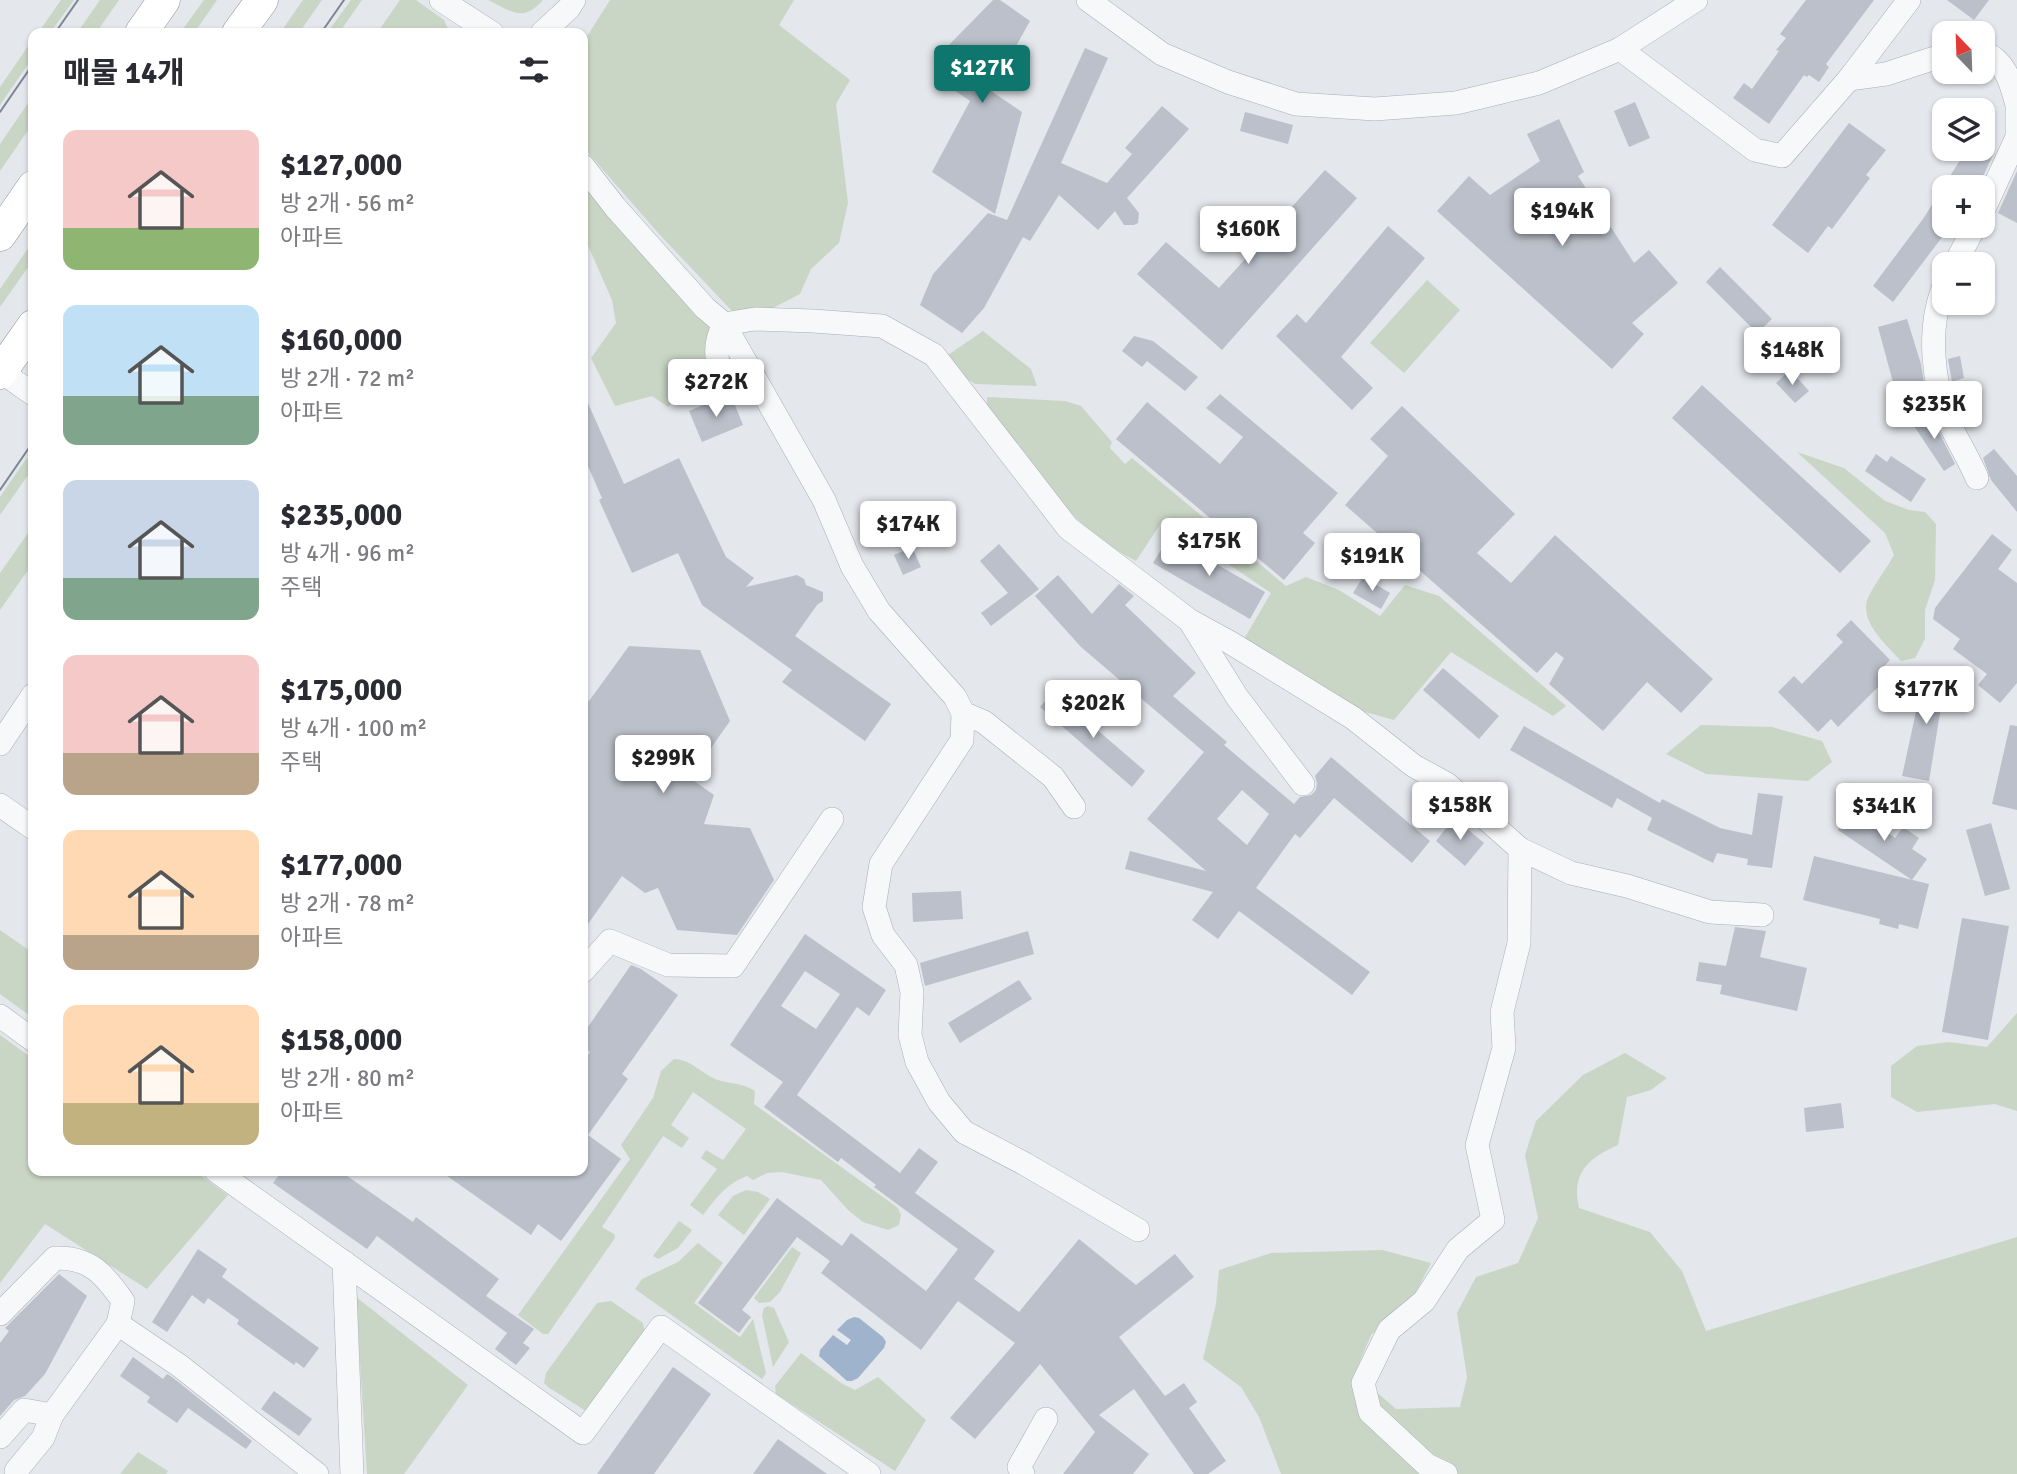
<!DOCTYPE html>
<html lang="ko">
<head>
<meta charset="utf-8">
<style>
	body { margin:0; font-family:Signika,"Noto Sans KR",sans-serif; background:#f2f2f3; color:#2b2b33; height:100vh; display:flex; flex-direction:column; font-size:26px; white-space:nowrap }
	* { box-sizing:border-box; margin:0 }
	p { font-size:23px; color:#7c7c81 }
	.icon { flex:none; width:38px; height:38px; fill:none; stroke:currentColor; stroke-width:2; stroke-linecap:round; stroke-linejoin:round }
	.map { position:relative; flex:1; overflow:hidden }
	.panel { position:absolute; left:28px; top:28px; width:560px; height:1148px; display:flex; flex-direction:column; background:#fff; border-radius:14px; box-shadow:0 2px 5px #0004 }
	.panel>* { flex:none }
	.needle { width:46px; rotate:337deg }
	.buttons { position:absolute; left:1932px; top:21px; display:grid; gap:14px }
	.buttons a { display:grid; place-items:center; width:63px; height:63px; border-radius:14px; background:#fff; box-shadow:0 2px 5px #0004; font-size:35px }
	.price { position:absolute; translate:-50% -60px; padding:0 16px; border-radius:7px; background:#fff; color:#222; font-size:23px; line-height:46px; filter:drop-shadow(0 2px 4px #0008) }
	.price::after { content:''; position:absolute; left:50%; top:42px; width:21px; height:16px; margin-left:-10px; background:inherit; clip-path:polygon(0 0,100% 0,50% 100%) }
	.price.current { background:#0f766e; color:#fff }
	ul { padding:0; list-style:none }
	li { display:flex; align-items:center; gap:21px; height:175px; padding:0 35px }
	li span { display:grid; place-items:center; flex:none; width:196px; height:140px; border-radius:14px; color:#555 }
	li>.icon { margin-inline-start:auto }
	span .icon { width:84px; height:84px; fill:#fffc; stroke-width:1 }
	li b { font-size:30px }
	h2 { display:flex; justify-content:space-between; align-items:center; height:84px; padding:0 35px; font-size:30px }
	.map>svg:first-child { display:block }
	.green { fill:#c9d6c5 }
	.water { fill:#9fb4cc }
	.building { fill:#bbc0ca; fill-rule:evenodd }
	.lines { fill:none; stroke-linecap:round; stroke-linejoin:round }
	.minor-casing { stroke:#a9aeb7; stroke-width:24 }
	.highway-casing { stroke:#8b94a3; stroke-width:33 }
	.minor { stroke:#f7f8fa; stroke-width:23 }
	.highway { stroke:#fff; stroke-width:32 }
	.tram { stroke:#7d8696; stroke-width:2 }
</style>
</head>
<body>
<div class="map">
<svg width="2017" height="1474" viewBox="0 0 2017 1474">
	<rect width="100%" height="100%" fill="#e4e7ec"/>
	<g class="green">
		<path d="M61,0H74L50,33H38Z"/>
		<path d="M100,0H119L96,33H77Z"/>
		<path d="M204,0H217L194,33H180Z"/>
		<path d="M303,0H322L299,33H280Z"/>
		<path d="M351,0H362L339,33H327Z"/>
		<path d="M400,0H416L444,20L450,33H377Z"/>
		<path d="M488,0H543C523,23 511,11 488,0Z"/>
		<path d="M610,0H794L779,25L850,80L836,104L848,203L839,243L811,269L800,294L765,312L732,311L660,235L583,147V43Z"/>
		<path d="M33,39V57L0,105V87Z"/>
		<path d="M33,96V123L0,171V144Z"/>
		<path d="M583,183L709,323L712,364L668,407L652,396L615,406L591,358L616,323L612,300L583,234Z"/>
		<path d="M33,241V260L0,307V289Z"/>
		<path d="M1427,280L1460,310L1404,373L1370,343Z"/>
		<path d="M983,331L1031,369L1037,386L975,384L964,377L948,355Z"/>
		<path d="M987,397L1065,401L1081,406L1112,442L1110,448L1125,464L1132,458L1286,586L1306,577L1339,590L1380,616L1405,585L1439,596L1566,706L1553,716L1451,652L1394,720L1354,709L1244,639L1271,593L1163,520L1136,561C1071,528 1030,467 987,411Z"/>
		<path d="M1797,452L1844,468L1885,501L1909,510L1925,512L1936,524L1935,580L1925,610V639L1915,658L1901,661C1885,643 1854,618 1871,592C1878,579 1887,568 1894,555L1885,533Z"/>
		<path d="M33,455V468L0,515V497L26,459Z"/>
		<path d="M33,526V563L0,610V573Z"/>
		<path d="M1701,725L1772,727L1822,741L1832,762L1808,781L1706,774L1666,754Z"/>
		<path d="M0,930L33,953V1018L0,994Z"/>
		<path d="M2017,1013V1111L1995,1104L1917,1112L1891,1097V1066L1917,1046L1949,1042L1987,1047Z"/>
		<path d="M0,1035L33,1059V1171H194L228,1195L147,1289L45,1224L0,1283Z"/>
		<path d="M1625,1053L1667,1078L1651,1090L1627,1097L1618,1145C1589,1158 1571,1172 1579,1208L1650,1232L1682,1271L1706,1331L2017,1237V1474H1281L1259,1417L1241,1387L1203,1359L1216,1304L1219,1270L1271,1253L1382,1250L1431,1263L1416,1292L1371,1335L1355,1373L1396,1409L1460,1407L1467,1377L1457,1313L1476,1277L1518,1263L1538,1218L1525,1155L1536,1121L1583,1075Z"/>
		<path d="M674,1059C693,1060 701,1074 718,1080C733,1085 741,1082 755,1091L754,1104L898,1208L901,1215L899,1225L888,1230L863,1222L848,1210L821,1180L782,1172L767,1173L753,1180L747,1176C726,1184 717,1197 703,1215L690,1205L717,1169L701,1158L706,1150L723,1160L746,1129L693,1092L671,1125L689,1138L682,1148L663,1136L602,1227L614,1234L615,1238L548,1334H543L518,1315L630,1159L621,1145L653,1098L661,1071Z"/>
		<path d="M746,1190L758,1192L770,1199L744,1235L718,1215L733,1196Z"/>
		<path d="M679,1221L692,1230L678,1248L658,1259L653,1256Z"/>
		<path d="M698,1243L723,1263L694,1303L740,1337L753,1319L766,1373L762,1379L635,1289L642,1279L678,1262Z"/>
		<path d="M792,1247L801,1253L780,1292L770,1302L759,1303L754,1298Z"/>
		<path d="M356,1297L468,1385L404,1474H367Z"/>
		<path d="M611,1301L643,1323L645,1334L589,1413L548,1387L544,1383L546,1373L597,1303Z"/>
		<path d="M768,1306L774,1308L789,1342L773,1367L762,1315L764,1308Z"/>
		<path d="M801,1353L841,1383L855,1390L878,1377L926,1420L895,1471L776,1394L775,1386Z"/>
		<path d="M138,1452L168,1471L166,1474H120Z"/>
	</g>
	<path class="water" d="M854,1317L859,1318L883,1337L886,1342L884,1348L858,1378L852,1381H847L819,1356L820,1350L833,1335L847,1345L851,1340L837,1330L847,1320Z"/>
	<g class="building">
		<path d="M993,0H1000L1030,21L991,91L1022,112L995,214L932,172L970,101L938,79L948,46Z"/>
		<path d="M1806,0H1874L1826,64L1829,67L1819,82L1809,75L1807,77L1804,75L1769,124L1733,98L1744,83L1752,89L1779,51L1776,50L1786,38L1780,34Z"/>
		<path d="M1947,0H1989L1974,20Z"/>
		<path d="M1085,48L1108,58L1061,163L1107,183L1132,154L1125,148L1162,106L1189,129L1127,198L1139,213L1138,223L1134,225H1124L1115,211L1098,230L1059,195L1030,241L1023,237L984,308L962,333L920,305L933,274L988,213L1007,220Z"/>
		<path d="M1635,102L1650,138L1629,147L1614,111Z"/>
		<path d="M1245,112L1293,125L1288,144L1240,131Z"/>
		<path d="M1559,119L1584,172L1578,176L1634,263L1649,250L1678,283L1632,323L1644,334L1612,369L1437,211L1469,176L1490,195L1540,161L1527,134Z"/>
		<path d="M1849,123L1886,150L1866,175L1870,178L1832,229L1828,226L1808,253L1772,225Z"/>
		<path d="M1967,149H1983L1993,155L1978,187H1944V226L1949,228L1893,302L1873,286L1923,219Z"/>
		<path d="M1325,170L1357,198L1222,350L1137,274L1166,242L1219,288Z"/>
		<path d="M2017,171V223L1998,213Z"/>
		<path d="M1388,226L1425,258L1341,357L1373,388L1352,410L1276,336L1297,314L1306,323Z"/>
		<path d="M1720,267L1772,319L1757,333L1706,282Z"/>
		<path d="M1907,319L1921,364L1925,389L1897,397L1878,327Z"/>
		<path d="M1134,336L1153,341L1198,377L1185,391L1147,361L1142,367L1122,351Z"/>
		<path d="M1960,356L1964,378L1952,382L1948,359Z"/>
		<path d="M1790,370L1809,391L1795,403L1776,383Z"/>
		<path d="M1702,385L1871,541L1840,573L1672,418Z"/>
		<path d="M583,392L624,484L679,458L726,557L754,578L746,587L797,575L804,579L806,585L823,592V601L817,605L795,636L891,704L865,741L782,682L792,670L702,605L678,553L632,573L599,500L602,498L583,455Z"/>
		<path d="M1220,394L1338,493L1303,533L1315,543L1284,580L1116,439L1147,402L1220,464L1243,437L1206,408Z"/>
		<path d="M732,398L743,425L702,442L689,411L717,399L727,401Z"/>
		<path d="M1402,406L1515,514L1477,553L1511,583L1555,535L1713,679L1681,713L1647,682L1603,731L1549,684L1564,658L1556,652L1537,673L1345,505L1388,456L1370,439Z"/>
		<path d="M1929,412L1955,464L1944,471L1912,423Z"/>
		<path d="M1994,449L2017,476V512L1991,480L1983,458Z"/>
		<path d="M1876,454L1887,462L1891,456L1926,479L1911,502L1865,471Z"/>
		<path d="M1992,534L2012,550L1998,569L2017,583V683L2000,703L1978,685L1987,674L1953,649L1960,639L1933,619L1935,608Z"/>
		<path d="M1169,537L1265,592L1250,619L1153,563Z"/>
		<path d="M999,544L1039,589L991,626L981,613L1008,593L980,561Z"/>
		<path d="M912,547L921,567L903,575L894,555Z"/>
		<path d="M1058,575L1092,614L1119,584L1134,596L1125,605L1196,673L1173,696L1227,742L1224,745L1294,804L1300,797L1311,795L1316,790L1317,783L1315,776L1331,757L1430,841L1412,863L1334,798L1300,838L1295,834L1256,888L1370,972L1352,995L1239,911L1218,939L1192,920L1213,892L1125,869L1130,851L1206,871L1147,819L1204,752L1081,647L1035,596ZM1242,790L1269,814L1247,845L1217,819Z"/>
		<path d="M1363,577L1390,593L1381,609L1353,593Z"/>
		<path d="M1851,620L1890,660L1878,673L1885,680L1838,727L1831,719L1818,732L1778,692L1794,676L1802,684L1843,642L1836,635Z"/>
		<path d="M629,646L700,650L730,721L690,778L714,795L704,824L750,828L774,880L737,935L677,930L658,888L645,893L622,876L583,931V697L589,701Z"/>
		<path d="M1926,666L1947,670L1929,781L1902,776Z"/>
		<path d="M1443,668L1499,716L1479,739L1423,690Z"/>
		<path d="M1053,692L1145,771L1132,787L1040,707Z"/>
		<path d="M2010,725L2017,726V810L1992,804Z"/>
		<path d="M1524,726L1660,803L1662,799L1720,828L1752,835L1758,793L1783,796L1772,868L1747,865L1748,859L1717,853L1713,863L1647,830L1652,818L1617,798L1612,808L1510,750Z"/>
		<path d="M1855,804L1870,813L1866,818L1895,838L1903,827L1919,838L1912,849L1927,859L1912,880L1838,830Z"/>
		<path d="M1454,818L1484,843L1465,866L1436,841Z"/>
		<path d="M1991,823L2010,889L1985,896L1966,830Z"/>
		<path d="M1814,856L1929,884L1918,929L1899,924L1898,929L1879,924L1880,919L1803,900Z"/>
		<path d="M961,891L963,919L913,922L912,893Z"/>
		<path d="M1962,918L2009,926L1988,1040L1942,1032Z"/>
		<path d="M1735,927L1766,931L1760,957L1807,968L1797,1011L1720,994L1722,985L1696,981L1699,962L1726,966Z"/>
		<path d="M1028,931L1034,954L925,986L920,963Z"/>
		<path d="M805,934L886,990L869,1016L857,1007L797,1095L900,1173L919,1148L938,1162L915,1193L995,1251L974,1279L1019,1312L1079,1239L1136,1285L1175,1254L1194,1277L1119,1337L1165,1396L1184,1383L1197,1402L1189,1408L1226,1461L1208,1474H1194L1134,1389L1099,1415L1149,1454L1133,1474H1063L1095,1432L1040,1364L975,1439L950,1418L1015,1343L958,1301L921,1350L821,1273L830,1261L797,1237L742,1310L751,1317L739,1333L698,1303L777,1198L842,1246L851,1233L926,1291L958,1249L874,1187L876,1185L841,1158L838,1162L764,1107L783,1082L730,1045ZM805,971L840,994L816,1029L781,1006Z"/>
		<path d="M631,965L641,969L678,995L622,1074L628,1079L588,1135L621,1159L561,1241L538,1224L531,1235L440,1171H583V1062L590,1052L583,1047V1034Z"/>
		<path d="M1019,980L1032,999L960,1043L948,1023Z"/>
		<path d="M1841,1103L1844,1128L1806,1132L1804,1108Z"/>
		<path d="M282,1171H340L413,1222L416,1217L499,1279L486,1296L534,1329L523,1343L530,1348L516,1365L495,1349L507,1333L377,1236L367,1249L273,1183Z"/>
		<path d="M198,1249L227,1269L222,1277L319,1348L304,1368L296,1362L294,1365L237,1324L239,1320L208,1298L204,1304L192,1295L167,1332L152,1322Z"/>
		<path d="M59,1274L87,1296L45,1374L25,1396L14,1400L0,1416V1343L9,1331L5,1328Z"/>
		<path d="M133,1357L163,1379L167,1374L172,1377L252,1441L246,1449L188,1408L177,1423L147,1402L150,1397L120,1376Z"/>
		<path d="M673,1367L711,1394L654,1474H597Z"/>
		<path d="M274,1391L312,1419L299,1436L261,1409Z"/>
		<path d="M778,1439L827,1474H753Z"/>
	</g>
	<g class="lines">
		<g class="minor-casing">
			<g id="minor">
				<path d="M441,0L492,33"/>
				<path d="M1088,0L1162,54L1228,82L1296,104L1375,109L1456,103L1539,83L1620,49L1696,0"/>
				<path d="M542,33L569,8L574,0"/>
				<path d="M1620,49L1755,150L1782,156L1849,79L1909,0"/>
				<path d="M1983,52C2006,61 2011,83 2017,105"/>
				<path d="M1849,79L1886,74L1944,55"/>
				<path d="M583,166L615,207L705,308L724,324L755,319L813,321L882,326L934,355L1068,528L1189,620L1231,643L1353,718L1414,766L1447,784L1520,849L1571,873L1627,886L1710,912L1762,915"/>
				<path d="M1983,211L2017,137V110"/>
				<path d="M1955,264L1975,226"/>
				<path d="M1944,286C1927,328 1932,383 1950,424C1958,442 1969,459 1977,478"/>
				<path d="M724,324L824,500L852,566L879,611L955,697L963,713L984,722L1053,777L1074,807"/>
				<path d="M0,371L33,394"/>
				<path d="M724,387C718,362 711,349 724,324"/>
				<path d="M1191,623L1237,697L1303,784"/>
				<path d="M963,713L962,740L881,864L874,907L883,935L906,965L912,992L910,1035L917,1062L939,1102L964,1132L1025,1164L1138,1230"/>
				<path d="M0,744L33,695"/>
				<path d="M0,805L33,828"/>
				<path d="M583,971L610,941L668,965L733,966L832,819"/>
				<path d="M0,1016L33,1040"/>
				<path d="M216,1171L583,1433L661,1327L869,1474"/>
				<path d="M344,1262L352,1474"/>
				<path d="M0,1314L55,1258C90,1257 104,1274 123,1301L118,1324"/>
				<path d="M0,1437L24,1410L52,1415"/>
				<path d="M16,1471L43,1438L52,1415L118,1324L180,1366L317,1474"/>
				<path d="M1023,1474L1019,1467L1046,1419"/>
				<path d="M1446,1474L1427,1465L1370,1412L1363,1383L1389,1330L1424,1301L1458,1249L1493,1220L1477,1145L1504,1048L1502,1012L1519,943L1520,849"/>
			</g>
		</g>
		<g class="highway-casing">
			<g id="highway">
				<path d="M141,33L164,0"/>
				<path d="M238,33L262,0"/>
				<path d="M0,235L33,187"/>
				<path d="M0,373L33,326"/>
			</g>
		</g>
		<use href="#minor" class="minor"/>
		<use href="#highway" class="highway"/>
		<g class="tram">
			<path d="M55,33L78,0"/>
			<path d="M321,33L344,0"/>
			<path d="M0,112L33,64"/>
			<path d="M0,490L33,442"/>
		</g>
	</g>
</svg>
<div class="buttons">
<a><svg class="needle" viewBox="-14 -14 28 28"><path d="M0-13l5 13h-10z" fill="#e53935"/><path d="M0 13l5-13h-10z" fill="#7c7c81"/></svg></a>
<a><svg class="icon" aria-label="layers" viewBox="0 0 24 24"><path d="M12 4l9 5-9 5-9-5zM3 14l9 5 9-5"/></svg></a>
<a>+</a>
<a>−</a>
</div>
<b class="price current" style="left:982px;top:105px">$127K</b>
<b class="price" style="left:1562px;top:248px">$194K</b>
<b class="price" style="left:1248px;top:266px">$160K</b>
<b class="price" style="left:1792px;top:387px">$148K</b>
<b class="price" style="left:716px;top:419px">$272K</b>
<b class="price" style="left:1934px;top:441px">$235K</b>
<b class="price" style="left:908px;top:561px">$174K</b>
<b class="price" style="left:1209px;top:578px">$175K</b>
<b class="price" style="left:1372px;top:593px">$191K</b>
<b class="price" style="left:1926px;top:726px">$177K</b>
<b class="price" style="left:1093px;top:740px">$202K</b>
<b class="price" style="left:663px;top:795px">$299K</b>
<b class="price" style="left:1460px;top:842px">$158K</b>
<b class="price" style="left:1884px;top:843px">$341K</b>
<section class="panel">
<h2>매물 14개<svg class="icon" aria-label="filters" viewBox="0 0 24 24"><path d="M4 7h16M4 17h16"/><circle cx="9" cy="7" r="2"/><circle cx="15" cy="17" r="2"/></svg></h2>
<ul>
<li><span style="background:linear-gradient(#f6c9c9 70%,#8fb573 0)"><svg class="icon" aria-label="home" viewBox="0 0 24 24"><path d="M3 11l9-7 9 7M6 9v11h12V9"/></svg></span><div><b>$127,000</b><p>방 2개 · 56 m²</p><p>아파트</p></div></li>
<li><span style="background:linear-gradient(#bfe0f5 65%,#7fa58c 0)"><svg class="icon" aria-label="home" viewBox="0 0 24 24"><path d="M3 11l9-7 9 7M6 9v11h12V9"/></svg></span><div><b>$160,000</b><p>방 2개 · 72 m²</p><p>아파트</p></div></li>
<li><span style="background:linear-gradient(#c9d6e8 70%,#7fa58c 0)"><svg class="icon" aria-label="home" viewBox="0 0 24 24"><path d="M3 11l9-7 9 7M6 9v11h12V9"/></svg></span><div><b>$235,000</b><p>방 4개 · 96 m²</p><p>주택</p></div></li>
<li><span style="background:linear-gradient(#f6c9c9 70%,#b9a48a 0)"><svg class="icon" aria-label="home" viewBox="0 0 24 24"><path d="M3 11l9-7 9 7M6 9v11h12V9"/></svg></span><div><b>$175,000</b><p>방 4개 · 100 m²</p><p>주택</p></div></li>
<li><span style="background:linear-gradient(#ffd9b3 75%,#b9a48a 0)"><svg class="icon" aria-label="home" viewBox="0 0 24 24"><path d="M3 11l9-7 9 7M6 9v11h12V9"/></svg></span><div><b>$177,000</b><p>방 2개 · 78 m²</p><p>아파트</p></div></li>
<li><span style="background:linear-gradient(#ffd9b3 70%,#c2b280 0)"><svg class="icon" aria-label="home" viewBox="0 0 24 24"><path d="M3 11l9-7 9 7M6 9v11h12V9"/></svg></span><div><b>$158,000</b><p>방 2개 · 80 m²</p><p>아파트</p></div></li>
</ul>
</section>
</div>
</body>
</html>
